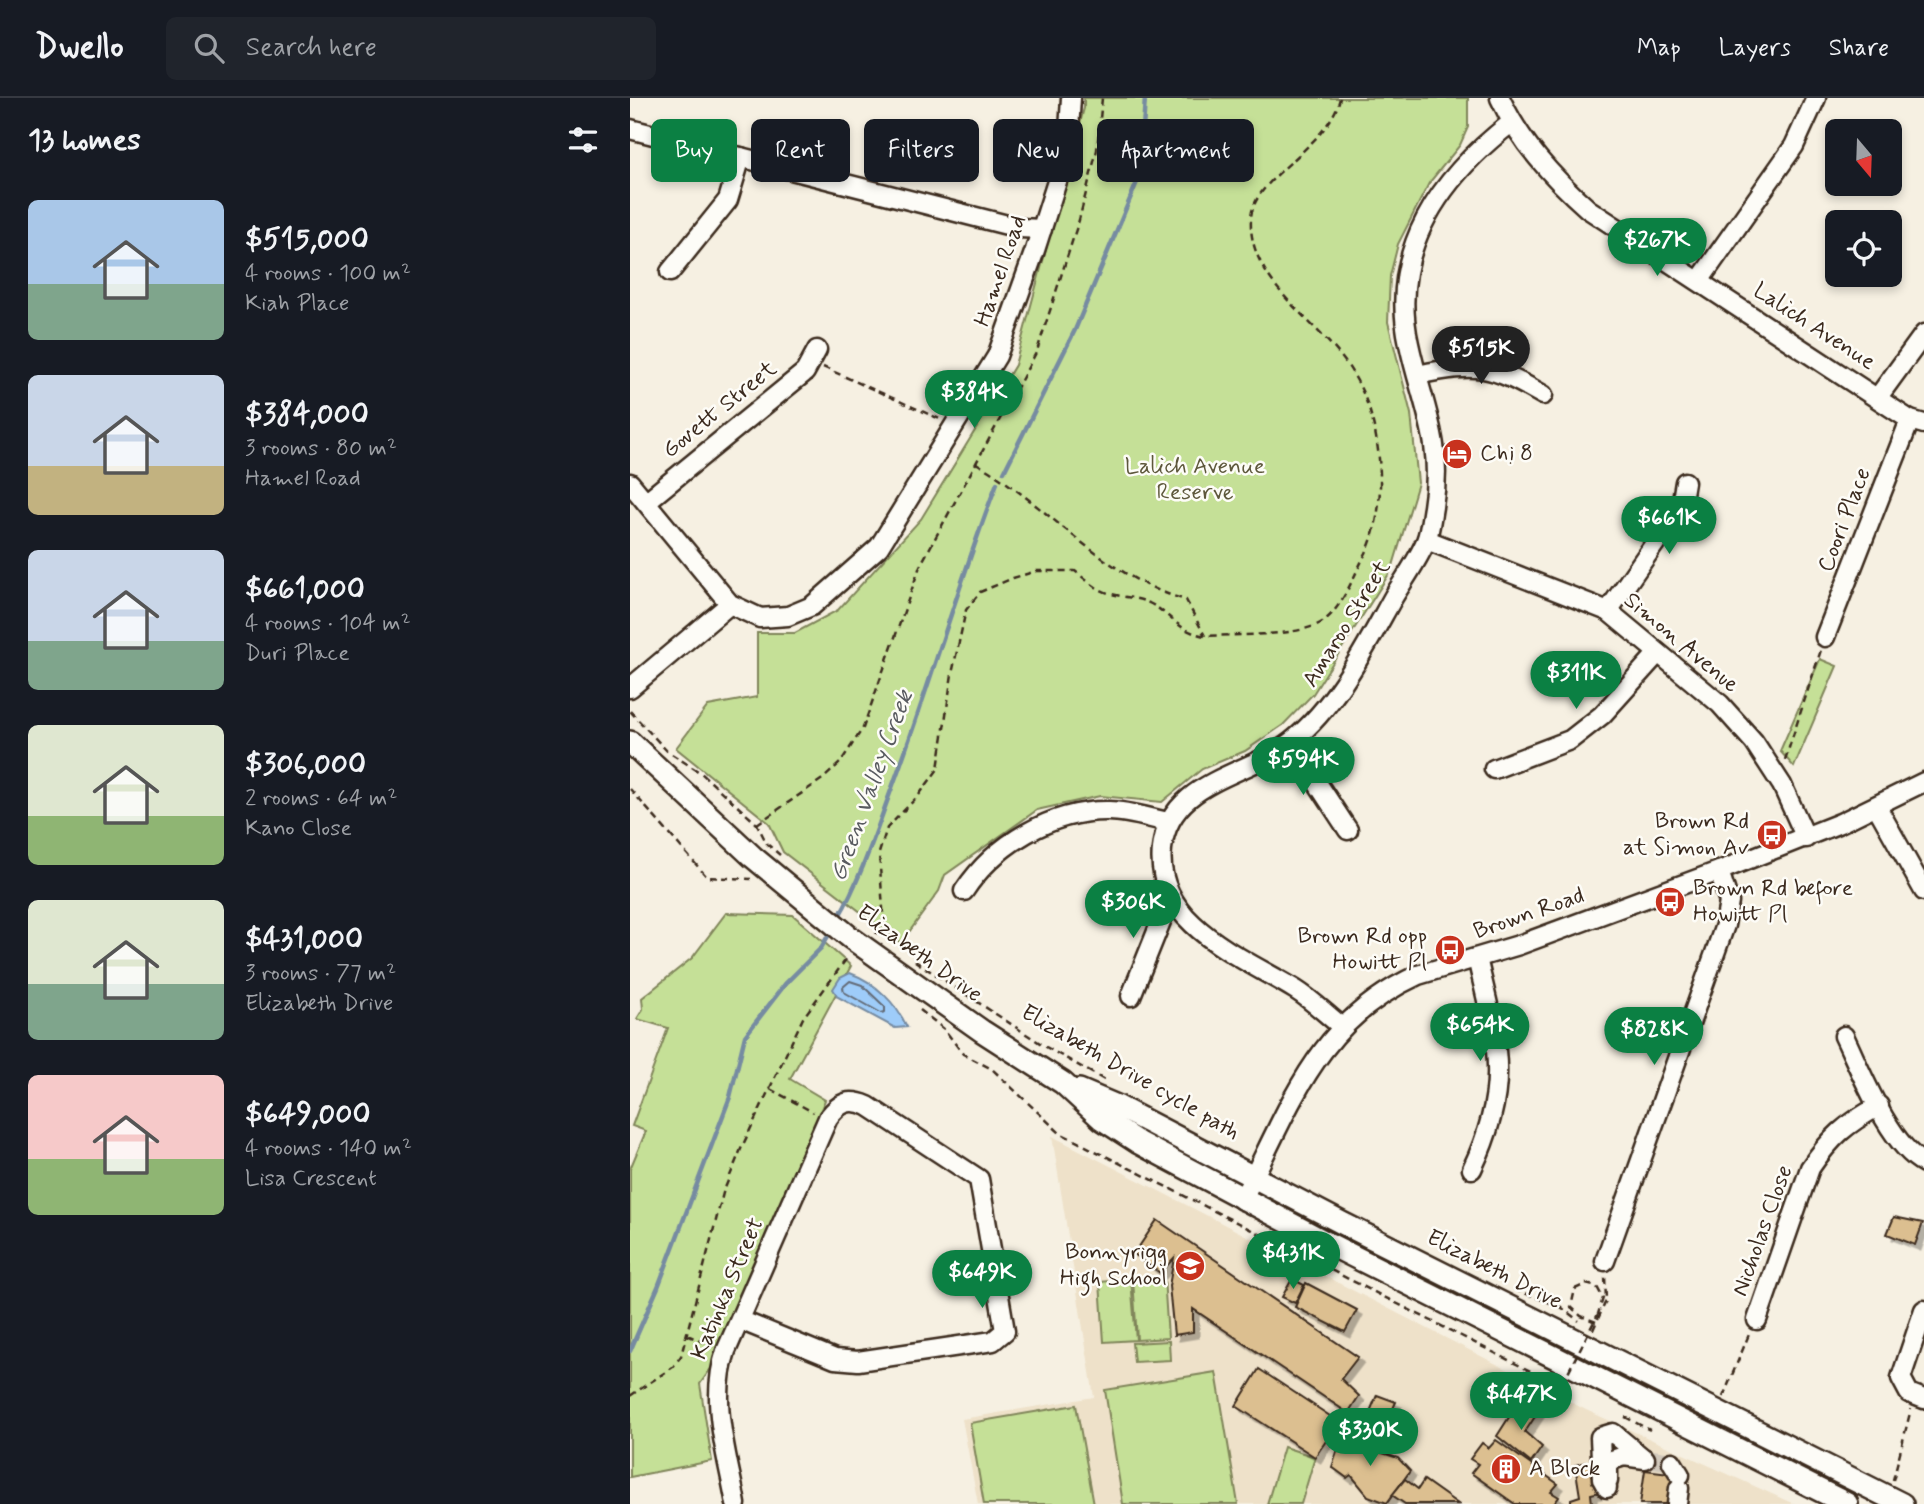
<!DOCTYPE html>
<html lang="en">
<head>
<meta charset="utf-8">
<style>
	body { margin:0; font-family:Mynerve,sans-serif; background:#20242c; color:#f1f3f6; height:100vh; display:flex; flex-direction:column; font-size:26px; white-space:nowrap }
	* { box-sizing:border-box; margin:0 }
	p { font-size:23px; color:#9ea1a6 }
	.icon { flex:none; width:38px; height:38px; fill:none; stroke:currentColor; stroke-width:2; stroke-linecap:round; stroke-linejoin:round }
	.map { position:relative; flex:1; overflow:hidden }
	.panel { display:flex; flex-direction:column; background:#171b24; width:630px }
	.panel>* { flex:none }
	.hud { position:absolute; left:21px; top:21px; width:665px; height:63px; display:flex; gap:14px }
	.needle { width:46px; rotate:161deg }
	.tools { position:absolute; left:1195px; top:21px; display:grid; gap:14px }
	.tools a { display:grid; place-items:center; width:77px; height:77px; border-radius:10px; background:#171b24; box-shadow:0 4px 10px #0003; font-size:35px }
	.price { position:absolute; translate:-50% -60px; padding:0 16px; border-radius:24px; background:#0b8043; color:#fff; font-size:23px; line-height:46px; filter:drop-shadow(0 2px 4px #0008) }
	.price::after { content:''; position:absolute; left:50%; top:42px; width:21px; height:16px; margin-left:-10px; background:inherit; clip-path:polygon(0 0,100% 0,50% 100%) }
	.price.active { background:#222; color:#fff }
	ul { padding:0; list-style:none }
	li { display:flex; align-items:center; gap:21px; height:175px; padding:0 28px }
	li span { display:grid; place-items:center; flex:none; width:196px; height:140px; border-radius:10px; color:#555 }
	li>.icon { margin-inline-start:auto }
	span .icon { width:84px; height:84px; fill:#fffc; stroke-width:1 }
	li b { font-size:30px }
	h2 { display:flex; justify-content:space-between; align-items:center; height:84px; padding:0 28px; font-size:30px }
	.tag { padding:0 24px; border-radius:10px; background:#171b24; box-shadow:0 4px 10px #0003; font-size:24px; line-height:63px }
	.tag.active { background:#0b8043; color:#fff }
	header { display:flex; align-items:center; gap:42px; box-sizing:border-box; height:98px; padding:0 35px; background:#171b24; border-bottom:2px solid #363941 }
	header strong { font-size:33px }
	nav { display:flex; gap:38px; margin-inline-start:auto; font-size:24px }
	.search { width:490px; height:63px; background:#20242c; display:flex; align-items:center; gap:18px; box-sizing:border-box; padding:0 24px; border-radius:10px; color:#9ea1a6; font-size:26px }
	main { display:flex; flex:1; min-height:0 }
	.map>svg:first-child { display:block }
	.built { fill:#eee1c9 }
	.green { fill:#c5e097; stroke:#80855a; stroke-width:2 }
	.water { fill:#9eccf9; stroke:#768ba1; stroke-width:2 }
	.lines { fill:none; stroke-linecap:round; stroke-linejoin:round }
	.shore { stroke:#636b76; stroke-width:2 }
	.stream { stroke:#768ba1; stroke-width:4.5 }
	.building { fill:#dcbf90; stroke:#3b2a1e; stroke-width:2; filter:url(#shadow) }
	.minor-tunnel { stroke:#d1c8bb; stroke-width:18; stroke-dasharray:18 9; stroke-linecap:butt }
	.minor-casing { stroke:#3b2a1e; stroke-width:23 }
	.major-casing { stroke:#3b2a1e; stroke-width:26 }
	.path { stroke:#3b2a1e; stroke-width:2.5; stroke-dasharray:7 5; stroke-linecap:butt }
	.minor { stroke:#fdfcf7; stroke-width:18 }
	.major { stroke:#fdfcf7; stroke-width:21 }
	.path-bridge { stroke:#3b2a1e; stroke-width:2.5; stroke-dasharray:7 5; stroke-linecap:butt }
	.labels { text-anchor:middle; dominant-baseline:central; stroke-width:5; stroke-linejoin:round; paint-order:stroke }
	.street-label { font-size:23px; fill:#3b2a1e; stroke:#fdfcf7 }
	.poi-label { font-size:23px; fill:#3b2a1e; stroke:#fdfcf7; text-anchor:start }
	.park-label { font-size:23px; fill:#5e583c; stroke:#fdfcf7 }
	.water-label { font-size:24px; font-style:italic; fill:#595b60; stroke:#fdfcf7 }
</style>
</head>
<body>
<header>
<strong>Dwello</strong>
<div class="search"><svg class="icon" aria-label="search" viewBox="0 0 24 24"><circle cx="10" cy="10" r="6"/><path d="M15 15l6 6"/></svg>Search here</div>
<nav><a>Map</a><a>Layers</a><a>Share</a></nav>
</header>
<main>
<section class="panel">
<h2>13 homes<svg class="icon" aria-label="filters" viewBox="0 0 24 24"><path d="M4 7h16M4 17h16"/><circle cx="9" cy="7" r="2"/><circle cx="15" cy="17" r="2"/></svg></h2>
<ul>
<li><span style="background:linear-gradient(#a9c7e8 60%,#7fa58c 0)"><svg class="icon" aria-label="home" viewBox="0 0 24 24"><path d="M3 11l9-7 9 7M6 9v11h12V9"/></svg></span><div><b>$515,000</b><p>4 rooms · 100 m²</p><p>Kiah Place</p></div></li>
<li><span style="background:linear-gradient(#c9d6e8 65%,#c2b280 0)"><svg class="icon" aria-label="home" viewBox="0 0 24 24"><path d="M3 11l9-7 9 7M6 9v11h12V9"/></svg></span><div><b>$384,000</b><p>3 rooms · 80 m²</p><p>Hamel Road</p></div></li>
<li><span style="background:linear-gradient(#c9d6e8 65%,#7fa58c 0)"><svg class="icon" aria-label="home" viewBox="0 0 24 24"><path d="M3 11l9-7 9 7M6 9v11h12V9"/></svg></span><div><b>$661,000</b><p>4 rooms · 104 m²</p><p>Duri Place</p></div></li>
<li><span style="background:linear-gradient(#dfe7d0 65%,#8fb573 0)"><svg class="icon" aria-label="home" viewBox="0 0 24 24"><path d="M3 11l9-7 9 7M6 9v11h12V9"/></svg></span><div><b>$306,000</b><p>2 rooms · 64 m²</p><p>Kano Close</p></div></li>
<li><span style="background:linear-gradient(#dfe7d0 60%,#7fa58c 0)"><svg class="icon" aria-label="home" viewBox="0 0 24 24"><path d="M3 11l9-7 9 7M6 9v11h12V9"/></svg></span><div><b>$431,000</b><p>3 rooms · 77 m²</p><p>Elizabeth Drive</p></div></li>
<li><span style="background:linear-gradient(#f6c9c9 60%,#8fb573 0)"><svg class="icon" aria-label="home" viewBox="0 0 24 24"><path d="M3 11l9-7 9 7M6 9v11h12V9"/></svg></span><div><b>$649,000</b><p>4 rooms · 140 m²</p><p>Lisa Crescent</p></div></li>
</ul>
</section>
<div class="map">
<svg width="1294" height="1406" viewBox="0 0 1294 1406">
	<defs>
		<filter id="shadow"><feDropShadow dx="5.5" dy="5.5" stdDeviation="0" flood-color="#0004"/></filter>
	</defs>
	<rect width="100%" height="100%" fill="#f6f0e2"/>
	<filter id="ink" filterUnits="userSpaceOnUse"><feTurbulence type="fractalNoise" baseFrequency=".0143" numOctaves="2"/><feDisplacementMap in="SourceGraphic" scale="14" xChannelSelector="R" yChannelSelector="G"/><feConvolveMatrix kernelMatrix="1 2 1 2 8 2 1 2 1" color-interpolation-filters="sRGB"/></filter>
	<g filter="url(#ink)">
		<path class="built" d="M422,1038L956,1312L1164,1406H348L332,1321L464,1299Z"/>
		<g class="green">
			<path d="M454,0H838V29L830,47L799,85L768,146L760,178L758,224L781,316L788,385L762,471L683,596L653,627L615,653L572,671L532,704L470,698L407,712L315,777L309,793L271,845L153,754L139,725L46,650L78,608L127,599V535H165L208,512L291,421L385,267L454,10Z"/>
			<path d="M1190,561L1207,568L1164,669L1150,653Z"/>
			<path d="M96,815L163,817L221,868L160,981L195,1002L82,1269L70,1286L82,1363L0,1379V1071L16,1033L2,1028L38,930L7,921L13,911L12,900L62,860Z"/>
			<path d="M534,1179L538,1240L507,1242L503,1181Z"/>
			<path d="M501,1181L506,1242L474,1244L470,1184Z"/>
			<path d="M539,1243L540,1262L504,1264L502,1245Z"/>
			<path d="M586,1274L608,1406H493L475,1292Z"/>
			<path d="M446,1307L464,1406H354L340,1325Z"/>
			<path d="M654,1349L685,1359L671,1406H637Z"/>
		</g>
		<path class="water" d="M220,875C245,884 266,905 277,929L265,930L208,899L203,891L210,880Z"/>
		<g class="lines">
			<path class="shore" d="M220,883L232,887L255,909V914L251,915L214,894L213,889Z"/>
			<g class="stream">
				<path d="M374,374L445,232L510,77L515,0"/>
				<path d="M208,820C232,778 246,733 263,687C300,587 329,484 367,385"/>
				<path d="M0,1253L28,1189L100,999L115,938L156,885L191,850L202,831"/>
			</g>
		</g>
		<g class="building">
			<path d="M1264,1119L1293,1125L1285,1147L1257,1136Z"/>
			<path d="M527,1122L728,1259L711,1281L729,1298L718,1315L563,1211V1234L544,1237L539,1188L544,1160L530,1175L504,1156Z"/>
			<path d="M662,1181L674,1187L665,1205L652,1199Z"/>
			<path d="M676,1185L727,1212L715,1234L665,1209Z"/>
			<path d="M629,1271L709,1324L685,1359L606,1308Z"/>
			<path d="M747,1297L766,1304L757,1324L739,1316Z"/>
			<path d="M890,1302L908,1314L895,1334L912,1349L901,1365L867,1338Z"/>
			<path d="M727,1334L742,1344L740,1351L768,1360L780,1373L757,1405L738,1398L721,1377L717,1380L702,1369L709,1348Z"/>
			<path d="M866,1342L928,1386L921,1394L929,1399L924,1406H885L841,1375L848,1366L840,1361L852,1345L859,1350Z"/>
			<path d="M965,1362L970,1394L961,1396L962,1406H941V1401L950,1398L945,1367Z"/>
			<path d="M1015,1372L1048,1376L1044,1406H1010Z"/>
			<path d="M775,1381L788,1391L794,1382L828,1406H775L762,1397Z"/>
		</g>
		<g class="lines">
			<path class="minor-tunnel" d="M1022,1361L1042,1364"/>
			<g class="minor-casing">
				<g id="minor">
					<path d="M870,0C890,44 922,79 958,111L1280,322L1294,326"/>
					<path d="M0,31L389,130L412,131"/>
					<path d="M40,174L98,102L111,59"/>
					<path d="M1069,183L1164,48L1186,0"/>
					<path d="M788,277C847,264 861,267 913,297"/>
					<path d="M1248,299L1294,236"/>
					<path d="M0,385L100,506L130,520L158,518L182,508L249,449L367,258L405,152L438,49L441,0"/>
					<path d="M17,403L175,274L187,252"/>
					<path d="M797,442L978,513L1090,606L1124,644L1152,687L1176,740"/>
					<path d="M978,513L1051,408L1055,384"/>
					<path d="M1195,539L1280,322"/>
					<path d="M0,590L100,506"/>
					<path d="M661,645L718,732"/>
					<path d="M864,671L940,642L972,617L1028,555"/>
					<path d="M1247,709L1294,793"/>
					<path d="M334,793C365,746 422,712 479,713C498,713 519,720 538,724"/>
					<path d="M501,898L540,801"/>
					<path d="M711,928C696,916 682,902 666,892C615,860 524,827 532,751C539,682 617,679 662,643C707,607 736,548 764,498C775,480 788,462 796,443C800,433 801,420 803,409C814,344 792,307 779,246C758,152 811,79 881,25"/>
					<path d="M1214,938C1231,973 1259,1047 1294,1065"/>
					<path d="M842,1071C882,987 867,945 847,860"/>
					<path d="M612,1102C661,1008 685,924 788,877L889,847L1089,773L1210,725L1294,684"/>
					<path d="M975,1163L1095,827L1099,804L1089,773"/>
					<path d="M1294,1212L1271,1280L1279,1295L1294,1301"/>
					<path d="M1127,1222L1180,1070C1201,1039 1216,1026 1249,1008"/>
					<path d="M1042,1364L1050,1377"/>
					<path d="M978,1383V1368L982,1362L994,1358L1015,1361"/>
					<path d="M977,1390L972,1381L970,1339L983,1335L1013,1360"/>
					<path d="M106,1406C97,1355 79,1303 96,1253L198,1020C210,1004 219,1000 238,1008L349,1081L375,1233L363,1243L228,1263L205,1261L110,1222"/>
					<path d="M1047,1406L1049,1390"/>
				</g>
			</g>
			<g class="major-casing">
				<g id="major">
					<path d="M0,644L123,759L221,840L352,933L433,985L472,1021L509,1045L699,1146L1217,1406"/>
					<path d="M449,992L489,1009L712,1125L1272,1406"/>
				</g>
			</g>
			<g class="path">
				<path d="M193,269L312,322"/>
				<path d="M346,365C419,407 472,479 556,502L575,538"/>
				<path d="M0,613L37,653L71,675L127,726L137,746L150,757"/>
				<path d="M1155,662L1191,552"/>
				<path d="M0,691L77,779L121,781"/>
				<path d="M127,726L194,680L210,665L233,630L290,468L407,253L449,122L467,52L472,0"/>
				<path d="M246,836L254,825L249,755L257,730L289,697L308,671L322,576L336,512L350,494L383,480L407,473H445C456,482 468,493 482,496C496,500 506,499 519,505C541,516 547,533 575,538C604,536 672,540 695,522C713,508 725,475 736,455C749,428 752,391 749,361C746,331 739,302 723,276C694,225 617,187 621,120C623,79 698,50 710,0"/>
				<path d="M285,863L416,949L478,984"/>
				<path d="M290,912L314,931L333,956L362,971L430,1035L930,1288"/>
				<path d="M140,991L183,1014"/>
				<path d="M884,1191L931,1209L949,1223"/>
				<path d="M966,1224L951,1218L941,1209L945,1191L956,1186L967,1189L973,1200L968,1216"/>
				<path d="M963,1232L976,1203L975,1178"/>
				<path d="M57,1237L83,1248"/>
				<path d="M0,1298L43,1269L51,1258L93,1095L111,1051L173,920L217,860"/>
				<path d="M1093,1299L1120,1234"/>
				<path d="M995,1319L1020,1332"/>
				<path d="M1263,1382L1281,1311"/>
			</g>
			<use href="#minor" class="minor"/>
			<use href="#major" class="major"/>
			<path class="path-bridge" d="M933,1284L968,1216"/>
		</g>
	</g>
	<defs>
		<g id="hotel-disc" transform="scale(1.575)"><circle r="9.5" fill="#c8321e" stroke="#fdfcf7"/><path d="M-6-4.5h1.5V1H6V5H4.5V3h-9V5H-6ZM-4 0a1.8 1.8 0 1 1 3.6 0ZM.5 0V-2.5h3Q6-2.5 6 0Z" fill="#fff"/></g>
		<g id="bus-disc" transform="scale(1.575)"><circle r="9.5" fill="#c8321e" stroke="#fdfcf7"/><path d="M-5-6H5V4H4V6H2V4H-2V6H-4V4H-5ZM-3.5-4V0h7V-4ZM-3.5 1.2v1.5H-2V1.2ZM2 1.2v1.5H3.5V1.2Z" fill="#fff"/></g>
		<g id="school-disc" transform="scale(1.575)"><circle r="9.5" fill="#c8321e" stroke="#fdfcf7"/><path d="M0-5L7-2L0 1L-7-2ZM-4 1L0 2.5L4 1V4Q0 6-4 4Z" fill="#fff"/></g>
		<g id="building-disc" transform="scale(1.575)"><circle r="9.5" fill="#c8321e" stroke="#fdfcf7"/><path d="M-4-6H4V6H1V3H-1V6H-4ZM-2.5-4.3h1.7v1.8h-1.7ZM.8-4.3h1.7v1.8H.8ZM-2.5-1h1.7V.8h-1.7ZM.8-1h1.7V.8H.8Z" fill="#fff"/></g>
	</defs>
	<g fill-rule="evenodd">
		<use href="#hotel-disc" x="827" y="356"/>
		<use href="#bus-disc" x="1142" y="737"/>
		<use href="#bus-disc" x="1040" y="804"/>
		<use href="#bus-disc" x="820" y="852"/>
		<use href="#school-disc" x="560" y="1168"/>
		<use href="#building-disc" x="876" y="1371"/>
	</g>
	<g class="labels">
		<g class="street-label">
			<text transform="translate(371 173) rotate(-71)">Hamel Road</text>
			<text transform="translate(1184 229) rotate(33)">Lalich Avenue</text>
			<text transform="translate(90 312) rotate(-39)">Govett Street</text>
			<text transform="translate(1215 422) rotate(-69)">Coori Place</text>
			<text transform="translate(717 526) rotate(-58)">Amaroo Street</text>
			<text transform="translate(1051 545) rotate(40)">Simon Avenue</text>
			<text transform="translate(899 816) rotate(-19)">Brown Road</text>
			<text transform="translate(289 856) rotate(36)">Elizabeth Drive</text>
			<text transform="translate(500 975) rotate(30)">Elizabeth Drive cycle path</text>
			<text transform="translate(1133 1133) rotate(-70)">Nicholas Close</text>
			<text transform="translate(864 1172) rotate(27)">Elizabeth Drive</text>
			<text transform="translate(98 1191) rotate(-67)">Katinka Street</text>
		</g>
		<g class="poi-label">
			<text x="850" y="356">Chị 8</text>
			<text x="1119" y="724" text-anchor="end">Brown Rd<tspan x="1119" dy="26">at Simon Av</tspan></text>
			<text x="1063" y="791">Brown Rd before<tspan x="1063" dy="26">Howitt Pl</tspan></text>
			<text x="797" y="839" text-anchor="end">Brown Rd opp<tspan x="797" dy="26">Howitt Pl</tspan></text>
			<text x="537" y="1155" text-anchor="end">Bonnyrigg<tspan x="537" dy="26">High School</tspan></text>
			<text x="899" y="1371">A Block</text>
		</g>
		<g class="park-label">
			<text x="565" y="369">Lalich Avenue<tspan x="565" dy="26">Reserve</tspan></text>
		</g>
		<g class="water-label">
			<text transform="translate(242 688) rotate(-70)">Green Valley Creek</text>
		</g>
	</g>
</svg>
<div class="tools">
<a><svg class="needle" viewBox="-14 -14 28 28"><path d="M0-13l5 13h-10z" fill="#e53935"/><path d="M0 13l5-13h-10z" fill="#9ea1a6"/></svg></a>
<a><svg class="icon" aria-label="locate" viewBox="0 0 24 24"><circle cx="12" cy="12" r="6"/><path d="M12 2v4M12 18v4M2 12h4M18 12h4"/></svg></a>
</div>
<b class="price" style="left:1027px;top:180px">$267K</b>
<b class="price active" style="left:851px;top:288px">$515K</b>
<b class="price" style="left:344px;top:332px">$384K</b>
<b class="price" style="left:1039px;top:458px">$661K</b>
<b class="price" style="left:946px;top:613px">$311K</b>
<b class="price" style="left:673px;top:699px">$594K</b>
<b class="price" style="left:503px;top:842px">$306K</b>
<b class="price" style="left:850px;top:965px">$654K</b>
<b class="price" style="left:1024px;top:969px">$828K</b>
<b class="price" style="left:663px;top:1193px">$431K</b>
<b class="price" style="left:352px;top:1212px">$649K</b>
<b class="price" style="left:891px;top:1334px">$447K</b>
<b class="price" style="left:740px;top:1370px">$330K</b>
<div class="hud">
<a class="tag active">Buy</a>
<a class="tag">Rent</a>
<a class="tag">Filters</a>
<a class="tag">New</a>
<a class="tag">Apartment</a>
</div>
</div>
</main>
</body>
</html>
